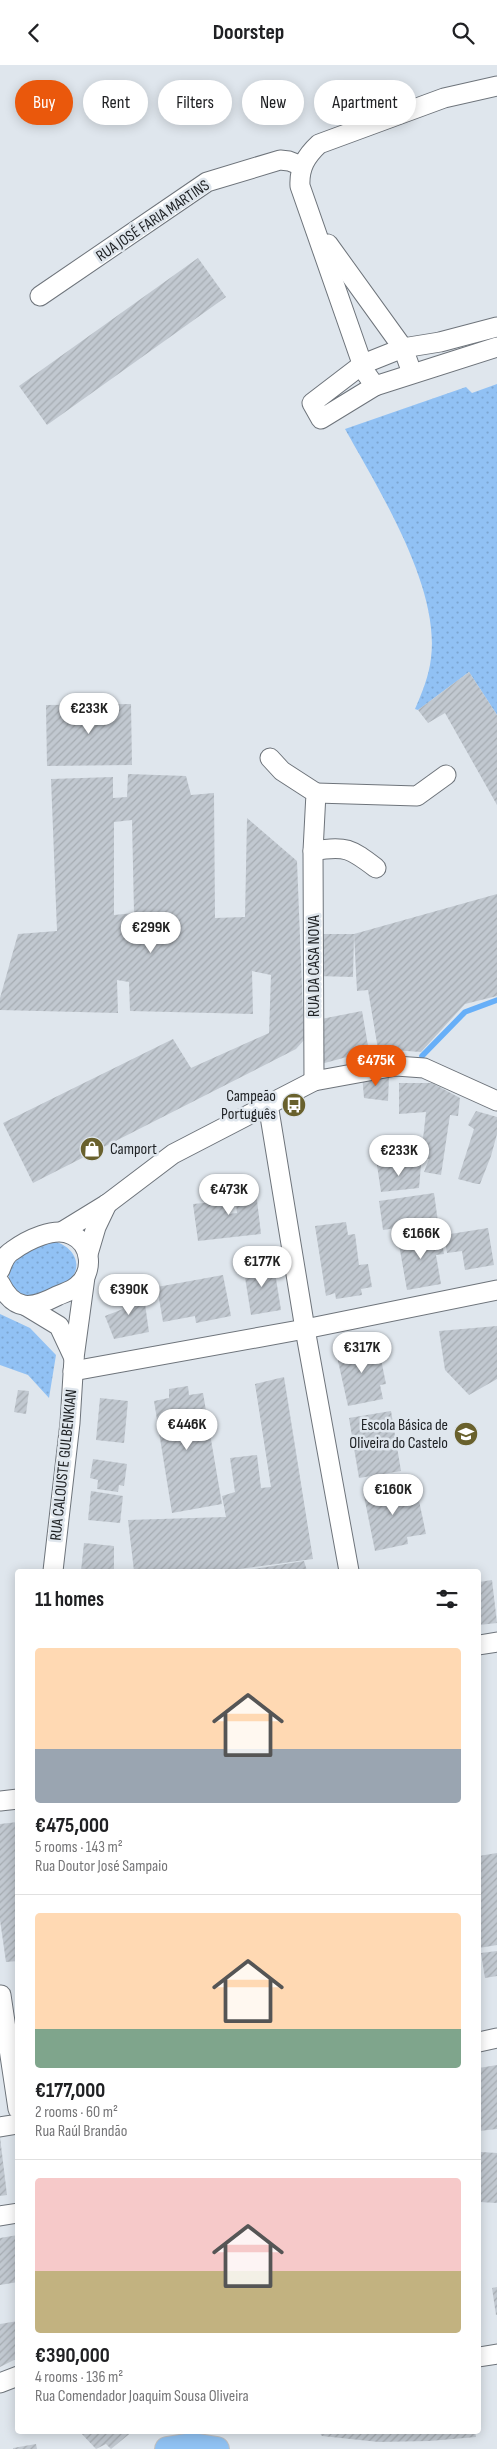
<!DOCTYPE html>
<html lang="en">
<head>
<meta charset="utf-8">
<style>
	body { margin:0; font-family:"Sofia Sans Condensed",sans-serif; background:#f2f2f2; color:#202124; height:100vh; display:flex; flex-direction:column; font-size:19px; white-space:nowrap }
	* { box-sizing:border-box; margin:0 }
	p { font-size:16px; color:#757577 }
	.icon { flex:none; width:28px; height:28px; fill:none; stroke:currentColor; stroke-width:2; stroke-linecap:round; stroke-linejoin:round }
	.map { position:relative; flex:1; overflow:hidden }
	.panel { position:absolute; left:15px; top:1504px; width:466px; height:865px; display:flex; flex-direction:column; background:#fff; border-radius:5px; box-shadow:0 2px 12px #0003 }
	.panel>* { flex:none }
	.guide { position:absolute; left:15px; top:15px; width:468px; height:45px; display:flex; gap:10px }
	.price { position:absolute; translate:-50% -42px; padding:0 11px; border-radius:18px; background:#fff; color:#222; font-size:16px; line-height:32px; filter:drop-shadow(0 1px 2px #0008) }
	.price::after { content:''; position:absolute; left:50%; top:30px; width:15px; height:11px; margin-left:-8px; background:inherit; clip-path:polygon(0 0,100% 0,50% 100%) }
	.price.current { background:#ea580c; color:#fff }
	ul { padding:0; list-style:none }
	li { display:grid; align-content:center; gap:10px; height:265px; padding:0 20px }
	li+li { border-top:1px solid #e0e0e0 }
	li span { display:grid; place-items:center; height:155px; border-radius:5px; color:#555 }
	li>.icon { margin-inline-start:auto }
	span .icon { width:90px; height:90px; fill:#fffc; stroke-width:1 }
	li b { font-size:21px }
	h2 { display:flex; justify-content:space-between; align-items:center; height:60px; padding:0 20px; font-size:21px }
	.chip { padding:0 18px; border-radius:22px; background:#fff; box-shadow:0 2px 12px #0003; font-size:18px; line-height:45px }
	.chip.current { background:#ea580c; color:#fff }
	header { display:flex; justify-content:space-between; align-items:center; height:65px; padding:0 20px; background:#fff; font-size:22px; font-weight:700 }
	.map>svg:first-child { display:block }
	.grass { fill:url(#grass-dots) }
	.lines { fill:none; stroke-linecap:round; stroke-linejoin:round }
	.stream { stroke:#67aff8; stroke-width:5.5 }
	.building { fill:url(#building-hatch); fill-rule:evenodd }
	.minor-casing { stroke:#6e747b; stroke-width:21 }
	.major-casing { stroke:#c1c1c2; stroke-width:26 }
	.minor { stroke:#fff; stroke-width:19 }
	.major { stroke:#90c2f3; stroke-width:24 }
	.labels { text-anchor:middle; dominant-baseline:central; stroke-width:5; stroke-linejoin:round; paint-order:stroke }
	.street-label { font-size:16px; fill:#202326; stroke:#dfe6ed }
	.poi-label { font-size:16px; fill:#202326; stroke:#dfe6ed; text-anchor:end }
</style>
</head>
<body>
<header><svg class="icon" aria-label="back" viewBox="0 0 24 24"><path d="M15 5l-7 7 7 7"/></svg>Doorstep<svg class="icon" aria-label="search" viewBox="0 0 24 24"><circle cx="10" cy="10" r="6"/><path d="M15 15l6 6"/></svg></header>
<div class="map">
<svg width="497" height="2384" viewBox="0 0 497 2384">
	<defs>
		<pattern id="grass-dots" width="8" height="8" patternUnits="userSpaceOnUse" patternTransform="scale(1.25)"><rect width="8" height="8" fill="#91c1f4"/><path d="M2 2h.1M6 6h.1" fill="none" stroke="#7da6d1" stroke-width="1.8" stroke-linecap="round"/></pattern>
		<pattern id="building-hatch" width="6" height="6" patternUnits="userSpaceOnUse" patternTransform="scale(1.25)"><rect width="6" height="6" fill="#c1c8d0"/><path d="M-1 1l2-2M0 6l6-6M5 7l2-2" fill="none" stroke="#a6acb2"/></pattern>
	</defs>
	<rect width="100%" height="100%" fill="#dfe6ed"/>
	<g class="grass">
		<path d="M497,319V650L469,607L418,645L415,644C422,628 429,611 431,593C440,522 379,425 345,364L466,322L472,328Z"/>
		<path d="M52,1176C71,1179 86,1199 69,1216C65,1220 40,1231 34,1232C30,1233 23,1231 19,1230L9,1218C9,1212 8,1207 11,1202C17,1191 40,1178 52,1176Z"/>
		<path d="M0,1249L30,1263L56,1290L49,1333L28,1310L0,1300Z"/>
	</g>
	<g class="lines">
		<path class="stream" d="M422,991L465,947L497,935"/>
	</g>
	<g class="building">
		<path d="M198,193L226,232L47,360L19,321Z"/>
		<path d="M469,607L497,650V740L445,648L428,658L418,645Z"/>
		<path d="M131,639L132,700L47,701L46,640Z"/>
		<path d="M128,709L186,711L191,730L214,728L215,853L245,852L247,753L297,796L304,975L296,984L33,1118L3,1058L173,974L191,1003L269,968L271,910L252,906L253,949L130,946L129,917L117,915L118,948L0,945V933L18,869L57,866L51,714L113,712V733L127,732ZM132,755L134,848L114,850V757Z"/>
		<path d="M497,829V931L465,939L421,987L378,984L368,925L357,926L354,869Z"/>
		<path d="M318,869H354L353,912L317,911Z"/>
		<path d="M362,946L369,986L321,999L316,955Z"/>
		<path d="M362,1009L389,1011L388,1036L364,1033Z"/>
		<path d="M399,1018H432L460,1033L458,1051L450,1050L441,1110L424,1107L429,1094L421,1092L426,1047L399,1049Z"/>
		<path d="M476,1046L497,1052V1069L491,1091L480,1119H477L458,1114L474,1064L468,1060Z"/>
		<path d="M377,1100H421L419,1123L381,1127Z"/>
		<path d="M255,1118L261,1169L198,1176L193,1139L226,1136L228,1149L237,1148L234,1121Z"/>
		<path d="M434,1128L438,1157L383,1165L379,1136Z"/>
		<path d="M346,1157L348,1170L355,1169L359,1200L368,1199L372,1222L361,1224L362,1230L336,1234L335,1228L326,1231L315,1161Z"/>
		<path d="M488,1163L494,1200L465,1205L462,1186L447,1188L444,1170Z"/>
		<path d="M440,1166L444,1189L436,1190L441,1219L407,1225L398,1174Z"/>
		<path d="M273,1195L281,1245L251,1250L243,1200Z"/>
		<path d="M223,1210L231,1251L196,1258L195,1251L163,1257L157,1222Z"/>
		<path d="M143,1225L149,1267L114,1274L105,1251L123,1244L119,1227Z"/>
		<path d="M497,1261V1314L469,1330L445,1305L439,1266Z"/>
		<path d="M378,1279L386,1319L380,1320L383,1334L348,1341L336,1287Z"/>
		<path d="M284,1312L313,1494L225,1506H134L128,1455L226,1452L222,1431L235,1427L230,1393L257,1390L261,1423L271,1422L255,1319Z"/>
		<path d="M188,1321L189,1330L203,1328L222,1439L172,1448L154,1336L169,1333V1324Z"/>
		<path d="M18,1325L29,1326L26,1349L14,1347Z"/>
		<path d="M100,1333L128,1336L124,1378L96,1375Z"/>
		<path d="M391,1346L401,1406L359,1413L349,1353Z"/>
		<path d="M93,1394L127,1399L124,1421L119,1420L118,1427L97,1424L98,1415L90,1413Z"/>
		<path d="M399,1419L401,1429L417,1426L426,1469L407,1472L408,1479L375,1486L363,1426Z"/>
		<path d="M91,1426L123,1431L120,1458L88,1455Z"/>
		<path d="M84,1478L114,1481V1506H81Z"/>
		<path d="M304,1496L307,1506H248V1505Z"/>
		<path d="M492,1515L497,1558L479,1560V1517Z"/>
		<path d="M18,1757V1896L6,1897L0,1855V1759Z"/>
		<path d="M497,1788V1880L479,1883V1791Z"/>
		<path d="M497,1886V1911L485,1913L481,1888Z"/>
		<path d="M497,2000V2064L479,2066V2003Z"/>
		<path d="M0,2072L7,2130L0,2131Z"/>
		<path d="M481,2087L497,2088V2138L479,2137Z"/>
		<path d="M18,2170V2217L0,2220V2173Z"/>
		<path d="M497,2222V2250H496L492,2223Z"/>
		<path d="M18,2256V2293L0,2302V2259Z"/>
		<path d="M79,2366H133L111,2384L106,2379L96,2384Z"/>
		<path d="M318,2366H475L476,2372L429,2376L379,2377L322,2371Z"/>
		<path d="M36,2379L37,2384H13V2383Z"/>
	</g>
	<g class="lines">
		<g class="minor-casing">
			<g id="minor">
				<path d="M497,21L444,33L319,79C306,91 299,103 300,121L365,307L375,321L497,282"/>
				<path d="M328,179L403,283L412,308"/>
				<path d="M40,231L207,117L280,95L289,96L302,101"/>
				<path d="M375,321L321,354L312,338L363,299L403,283L440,277L497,262"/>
				<path d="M270,693L282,706L316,728L313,786"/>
				<path d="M316,728L417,731L446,710"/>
				<path d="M314,1016L313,786C346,780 351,784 376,803"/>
				<path d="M268,1039L305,1264L349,1506"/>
				<path d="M63,1166L107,1139L173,1089L314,1016L396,1001L424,1003L497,1036"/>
				<path d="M88,1189L96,1162L107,1139"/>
				<path d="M0,1205C3,1197 5,1190 12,1186C27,1175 55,1161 72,1170C92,1179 94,1208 77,1221C72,1226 63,1228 57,1231C32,1244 14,1247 0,1218"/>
				<path d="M26,1241L59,1261L74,1293"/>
				<path d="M73,1306L305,1264L497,1225"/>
				<path d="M53,1506L70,1358L74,1293L85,1212"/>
				<path d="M479,1580L497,1577"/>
				<path d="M0,1736L18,1734"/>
				<path d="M1,1930L18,2044"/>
				<path d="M479,1977L497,1973"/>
				<path d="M0,2062L18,2059"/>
				<path d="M0,2151L18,2148"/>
				<path d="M479,2292L497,2289"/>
				<path d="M0,2318L18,2311"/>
			</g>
		</g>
		<g class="major-casing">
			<path id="major" d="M167,2384L192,2380L217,2384"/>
		</g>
		<use href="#minor" class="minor"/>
		<use href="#major" class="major"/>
	</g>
	<defs>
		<g id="bus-disc" transform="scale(1.25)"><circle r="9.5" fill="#69612d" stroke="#dfe6ed"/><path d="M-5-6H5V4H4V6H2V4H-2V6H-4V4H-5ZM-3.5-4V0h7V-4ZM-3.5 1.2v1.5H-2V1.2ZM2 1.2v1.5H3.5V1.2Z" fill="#fff"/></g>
		<g id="shop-disc" transform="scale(1.25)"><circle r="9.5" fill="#69612d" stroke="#dfe6ed"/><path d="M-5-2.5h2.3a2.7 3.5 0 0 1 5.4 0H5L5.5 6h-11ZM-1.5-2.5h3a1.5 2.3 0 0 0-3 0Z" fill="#fff"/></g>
		<g id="school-disc" transform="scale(1.25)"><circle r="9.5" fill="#69612d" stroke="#dfe6ed"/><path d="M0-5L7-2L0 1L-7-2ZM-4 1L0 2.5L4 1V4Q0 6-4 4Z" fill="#fff"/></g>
	</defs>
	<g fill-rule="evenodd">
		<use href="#bus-disc" x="294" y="1040"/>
		<use href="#shop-disc" x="92" y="1084"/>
		<use href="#school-disc" x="466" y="1369"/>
	</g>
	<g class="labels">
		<g class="street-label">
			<text transform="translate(153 156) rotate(-34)">RUA JOSÉ FARIA MARTINS</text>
			<text transform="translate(314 901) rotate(-90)">RUA DA CASA NOVA</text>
			<text transform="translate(64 1400) rotate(-84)">RUA CALOUSTE GULBENKIAN</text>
		</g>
		<g class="poi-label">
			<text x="276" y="1031">Campeão<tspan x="276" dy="18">Português</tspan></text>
			<text x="110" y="1084" text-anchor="start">Camport</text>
			<text x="448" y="1360">Escola Básica de<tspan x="448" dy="18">Oliveira do Castelo</tspan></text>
		</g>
	</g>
</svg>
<b class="price" style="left:89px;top:670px">€233K</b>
<b class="price" style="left:151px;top:889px">€299K</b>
<b class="price current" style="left:376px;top:1022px">€475K</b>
<b class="price" style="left:399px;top:1112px">€233K</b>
<b class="price" style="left:229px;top:1151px">€473K</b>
<b class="price" style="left:421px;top:1195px">€166K</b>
<b class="price" style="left:262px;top:1223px">€177K</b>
<b class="price" style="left:129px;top:1251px">€390K</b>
<b class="price" style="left:362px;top:1309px">€317K</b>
<b class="price" style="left:187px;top:1386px">€446K</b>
<b class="price" style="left:393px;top:1451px">€160K</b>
<div class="guide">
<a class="chip current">Buy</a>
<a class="chip">Rent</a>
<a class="chip">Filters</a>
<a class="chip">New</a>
<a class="chip">Apartment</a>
</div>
<section class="panel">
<h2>11 homes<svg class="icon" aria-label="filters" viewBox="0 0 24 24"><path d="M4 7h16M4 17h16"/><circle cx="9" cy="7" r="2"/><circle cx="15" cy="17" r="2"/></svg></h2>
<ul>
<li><span style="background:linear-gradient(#ffd9b3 65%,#9aa5b1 0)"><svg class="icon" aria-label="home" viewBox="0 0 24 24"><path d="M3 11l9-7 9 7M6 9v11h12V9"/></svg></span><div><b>€475,000</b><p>5 rooms · 143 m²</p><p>Rua Doutor José Sampaio</p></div></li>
<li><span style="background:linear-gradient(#ffd9b3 75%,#7fa58c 0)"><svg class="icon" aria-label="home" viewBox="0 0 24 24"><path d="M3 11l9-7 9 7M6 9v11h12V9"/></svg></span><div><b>€177,000</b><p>2 rooms · 60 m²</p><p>Rua Raúl Brandão</p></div></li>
<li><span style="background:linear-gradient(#f6c9c9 60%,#c2b280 0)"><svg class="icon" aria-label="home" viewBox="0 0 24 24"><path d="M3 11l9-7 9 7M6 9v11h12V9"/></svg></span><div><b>€390,000</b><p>4 rooms · 136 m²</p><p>Rua Comendador Joaquim Sousa Oliveira</p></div></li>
</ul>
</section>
</div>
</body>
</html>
